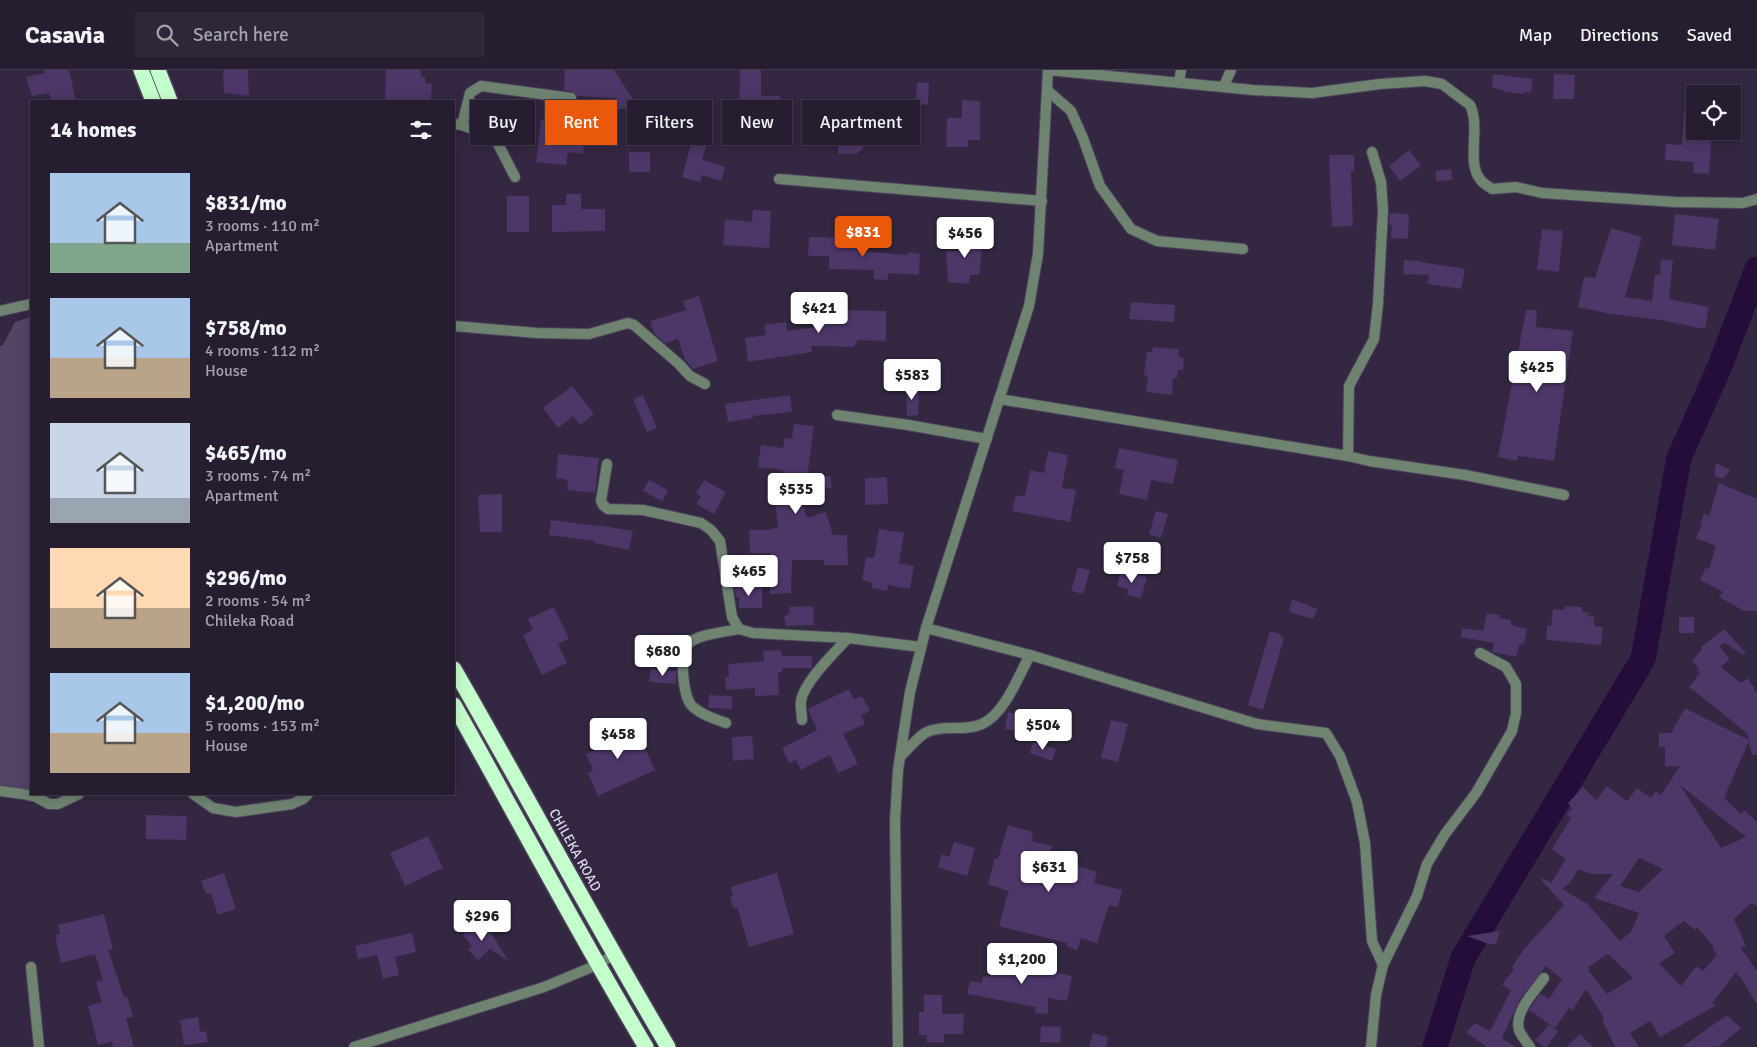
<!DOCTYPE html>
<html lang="en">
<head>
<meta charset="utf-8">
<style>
	body { margin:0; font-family:Signika,sans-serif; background:#2e2639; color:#f1f3f6; height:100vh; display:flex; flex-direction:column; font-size:19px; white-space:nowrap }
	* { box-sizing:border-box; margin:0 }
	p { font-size:16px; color:#a4a2ab }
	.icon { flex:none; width:28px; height:28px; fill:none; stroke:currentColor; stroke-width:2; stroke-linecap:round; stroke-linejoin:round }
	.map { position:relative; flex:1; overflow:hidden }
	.side { position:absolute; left:30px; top:30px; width:425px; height:695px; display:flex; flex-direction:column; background:#261d31; border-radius:0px; box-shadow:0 2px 12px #0003,0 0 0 1px #423b4d }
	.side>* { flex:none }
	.hud { position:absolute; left:470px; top:30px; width:475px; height:45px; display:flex; gap:10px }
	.buttons { position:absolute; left:1686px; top:15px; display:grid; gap:10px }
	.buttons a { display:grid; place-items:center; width:55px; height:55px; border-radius:0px; background:#261d31; box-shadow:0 2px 12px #0003,0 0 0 1px #423b4d; font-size:25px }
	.price { position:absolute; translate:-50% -42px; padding:0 11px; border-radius:5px; background:#fff; color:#222; font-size:16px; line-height:32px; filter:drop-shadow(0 1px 2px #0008) }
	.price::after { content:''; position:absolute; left:50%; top:30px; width:15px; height:11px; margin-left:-8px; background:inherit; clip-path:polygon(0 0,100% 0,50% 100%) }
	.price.on { background:#ea580c; color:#fff }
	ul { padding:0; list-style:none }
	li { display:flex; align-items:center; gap:15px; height:125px; padding:0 20px }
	li span { display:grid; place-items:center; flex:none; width:140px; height:100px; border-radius:0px; color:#555 }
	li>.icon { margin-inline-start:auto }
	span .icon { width:60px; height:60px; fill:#fffc; stroke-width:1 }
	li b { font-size:21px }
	h2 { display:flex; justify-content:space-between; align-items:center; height:60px; padding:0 20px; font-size:21px }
	.chip { padding:0 18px; border-radius:0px; background:#261d31; box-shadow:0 2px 12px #0003,0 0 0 1px #423b4d; font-size:18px; line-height:45px }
	.chip.on { background:#ea580c; color:#fff }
	header { display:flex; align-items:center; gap:30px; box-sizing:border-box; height:70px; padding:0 25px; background:#261d31; border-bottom:1px solid #423b4d }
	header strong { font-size:24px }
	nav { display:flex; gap:28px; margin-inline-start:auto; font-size:18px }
	.search { width:350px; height:45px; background:#2e2639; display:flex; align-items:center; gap:12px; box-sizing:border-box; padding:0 18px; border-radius:0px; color:#a4a2ab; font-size:19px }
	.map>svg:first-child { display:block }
	.green { fill:#534467 }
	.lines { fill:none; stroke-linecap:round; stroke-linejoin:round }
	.river { stroke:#240c3b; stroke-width:25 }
	.building { fill:#4d3668; fill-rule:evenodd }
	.street-casing { stroke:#4e435c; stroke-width:12 }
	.highway-casing { stroke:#4e435c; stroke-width:18 }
	.street { stroke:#6e8471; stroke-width:10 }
	.highway { stroke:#c5fecd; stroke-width:15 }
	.labels { text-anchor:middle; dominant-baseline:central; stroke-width:4; stroke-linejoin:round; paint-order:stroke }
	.street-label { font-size:14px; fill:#ded8e9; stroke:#332741 }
</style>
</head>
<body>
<header>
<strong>Casavia</strong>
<div class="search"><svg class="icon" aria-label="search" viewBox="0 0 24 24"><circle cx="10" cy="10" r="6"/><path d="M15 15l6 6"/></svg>Search here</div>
<nav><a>Map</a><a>Directions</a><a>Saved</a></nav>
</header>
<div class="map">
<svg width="1757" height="977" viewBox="0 0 1757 977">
	<rect width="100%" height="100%" fill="#332741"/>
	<path class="green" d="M31,247V723L0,718V276L3,275L15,252Z"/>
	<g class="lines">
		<path class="river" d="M1435,977L1463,888L1643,589L1679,388L1720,296L1757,199"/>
	</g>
	<g class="building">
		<path d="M44,0H69L76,31H51L49,23L32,26L26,7L45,3Z"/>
		<path d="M223,0H248L249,26L224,23Z"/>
		<path d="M386,0H421V7H425V13L432,14L431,31L385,29Z"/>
		<path d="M565,0H614L633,29L632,39H614L615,28L577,26L572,21L564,20Z"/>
		<path d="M740,0H761V26H780L779,52L751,51V46L739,45Z"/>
		<path d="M1493,4L1533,9L1531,23L1525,22V24L1504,22V20L1492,18Z"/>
		<path d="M1554,4L1575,5L1574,29H1553Z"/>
		<path d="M917,12L929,13L928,35L916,34Z"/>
		<path d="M962,30L980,31V70H968V77H946L947,48H962Z"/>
		<path d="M1684,40L1695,41V61H1712L1709,104L1693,103L1694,92L1665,90L1666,74L1682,75Z"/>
		<path d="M657,48L672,65L663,73L647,57Z"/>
		<path d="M541,49L559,51L557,63L585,67L583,84L568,82L566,95L536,92Z"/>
		<path d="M816,53L863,54V78L857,84H838V76H816Z"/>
		<path d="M694,63L709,67L702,90L725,97L721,111L702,105L700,112L682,107Z"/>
		<path d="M1409,80L1421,96L1400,111L1389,96Z"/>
		<rect x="629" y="82" width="21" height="20"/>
		<path d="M1329,85H1354V101H1351L1353,156L1332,157Z"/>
		<path d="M1451,99L1452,110L1436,111V101Z"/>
		<path d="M566,124H581V139H605V161L552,162V135H566Z"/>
		<rect x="507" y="126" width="22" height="36"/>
		<path d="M753,140L771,141L769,178L723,175L725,149L752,152Z"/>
		<path d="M1390,143L1409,144L1408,169L1391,168L1392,155H1389Z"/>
		<path d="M1675,144L1719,149L1715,180L1672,175Z"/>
		<path d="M1611,158L1642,167L1625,227L1652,231L1655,204L1660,205L1661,189L1673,190L1669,229L1709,237L1705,259L1661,250L1611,244L1578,237L1584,207L1595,208Z"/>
		<path d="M1542,159L1563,161L1559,202L1537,199Z"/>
		<path d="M984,162L979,205H970L969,214L948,212L946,181H959L962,163Z"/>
		<path d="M809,167L857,168V181L908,185V182L920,184L919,205L888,203V210L874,209V200L829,199V186H808Z"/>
		<path d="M1404,190L1421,191V192L1465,199L1461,219L1428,214L1429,205L1403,204Z"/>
		<path d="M699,226L718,291L693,299L685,290L678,269L665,273L654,263L650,251L686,240L683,231Z"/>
		<path d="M1131,232L1175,235L1174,252L1129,249Z"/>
		<path d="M817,240L886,241V271L858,270L854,277L811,276L812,282L748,292L745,268L766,265L764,255L786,252L787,261L816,257Z"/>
		<path d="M1526,240H1537L1536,257L1573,261L1554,391L1518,386L1517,391L1498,387Z"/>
		<path d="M1153,277L1179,279L1178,286L1184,289L1183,300H1178L1177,308H1173L1172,325L1146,322L1148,306L1144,305L1147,282H1152Z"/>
		<path d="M572,316L594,344L580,355L573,346L558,358L543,338Z"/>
		<path d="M919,317L918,345L907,346L906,318Z"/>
		<path d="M643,325L657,358L647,362L633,329Z"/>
		<path d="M790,325L792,342L753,346V348L728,352L725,334Z"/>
		<path d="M794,354L814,356L807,409L830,406L832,418L809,420L797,419L807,448L826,442L833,465H847L848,495H824V490H792L791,523L770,524V483H750L749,460H768L778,457L775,429H779L780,416H777V411H781L783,400L758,397L761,375L783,378L785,368L792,369Z"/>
		<path d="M1119,378L1178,390L1173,414L1151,410L1147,430L1119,424L1124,400L1115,398Z"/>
		<path d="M1048,381L1068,385L1062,418L1076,420L1070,452L1012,441L1016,425L1025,427L1030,400L1044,403Z"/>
		<path d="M558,384L599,388L595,423L567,420L568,410L556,408Z"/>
		<path d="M1716,393L1730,400L1723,409L1714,406Z"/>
		<path d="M887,407L888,434L865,435V408Z"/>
		<path d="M649,410L668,420L662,431L643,421Z"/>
		<path d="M704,410L726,422L714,444L696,434L701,426L696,423Z"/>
		<path d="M1719,413L1757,429V541H1744L1719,527L1723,522L1700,510L1706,497L1709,499L1716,476L1696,468L1702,455L1700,454L1704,444L1709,446Z"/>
		<path d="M502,424V462H480L478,425Z"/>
		<path d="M1156,441L1168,444L1161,468L1149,464Z"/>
		<path d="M551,450L597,456L598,455L633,461L629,480L594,473V471L549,465Z"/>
		<path d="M879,459L904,463L899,493L914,496L910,519L888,515L887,521L872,518L873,513L862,510L866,487L874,488Z"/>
		<path d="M1078,497L1090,501L1083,524L1071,521Z"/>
		<path d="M1121,501L1147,507L1141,528L1127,525L1128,519L1117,516Z"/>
		<path d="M734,516H762V538H739V527H736Z"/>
		<path d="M1292,529L1318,539L1313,549L1289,542Z"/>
		<path d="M813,536L814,555L786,556L784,546L789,544V537Z"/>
		<path d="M1565,536L1582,537V542L1589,543L1588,546L1594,547V556L1603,557L1601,575L1546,570L1547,555L1551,556L1553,539L1564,540Z"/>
		<path d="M554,537L569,569L558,574L567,593L542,605L523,565L533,560L528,549Z"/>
		<path d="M1487,543L1500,545L1499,548L1511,550V555L1527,559L1524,574L1519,575L1516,587L1492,582L1494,573L1461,567L1462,558L1483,561Z"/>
		<rect x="1679" y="547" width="15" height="16"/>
		<path d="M1724,559L1746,583L1743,585L1725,573L1719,576L1730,589L1721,597L1741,613L1748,608L1757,624V684L1752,685L1749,671L1724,728L1741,744L1744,740L1757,752V836L1751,833L1734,849L1746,876L1741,878L1757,901V935L1740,906L1739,907L1736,902L1712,933L1717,935L1660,967L1650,951L1630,963L1639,977H1615L1602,949L1604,948L1586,919L1572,941L1569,938L1555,958L1531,941L1528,942L1540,924L1549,929L1562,909L1546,896L1520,929L1502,968L1515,977H1487L1466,962L1475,953L1490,961L1511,920L1502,915L1514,899L1512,897L1524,879L1564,835L1541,810L1543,808L1551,813L1566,789L1552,779L1571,748L1567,744L1572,738L1568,733L1583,717L1596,730L1607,716L1627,731L1637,718L1651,728L1656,721L1661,725L1680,696H1665V677H1659V663H1671L1685,638L1749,670L1747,663L1689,617L1700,603L1697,600L1699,598L1692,591L1702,579L1701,577ZM1680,715L1746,767L1721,778ZM1639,788L1663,799L1639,822L1620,816ZM1578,799L1591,804H1613L1594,828L1639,843L1631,862L1620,871L1588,834L1562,819L1570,813ZM1684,851L1695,860L1697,857L1714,877L1712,878L1717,885L1703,901L1696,896L1681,916L1659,893L1675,883L1664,866ZM1608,884L1633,908L1607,924L1588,900L1590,899L1588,897Z"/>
		<path d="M1270,561L1279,564L1284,568L1263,640L1248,635Z"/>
		<path d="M781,580L782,586H812V598H782V602H778L779,625L755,626V618L726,620L725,607H729L728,594L764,591L763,581Z"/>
		<path d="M651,599L676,601V614L649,612Z"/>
		<path d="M849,619L854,629L862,626L870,641L861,645L865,654L843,664L858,694L838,703L830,685L801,700L796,690L789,693L782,678L817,660L808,639Z"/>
		<path d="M709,625L732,626V639L708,638Z"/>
		<path d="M1008,642L1019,645L1016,661L1005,659Z"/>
		<path d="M1111,650L1128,654L1118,692L1101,688Z"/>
		<path d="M635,656L655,700L598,726L588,703L593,700L586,684L596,680L591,670L611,661L613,666Z"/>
		<path d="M752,666L754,689L733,691L732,667Z"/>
		<path d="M1033,672L1056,679L1052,691L1030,683Z"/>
		<path d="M146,745L187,746L186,770L146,769Z"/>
		<path d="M1008,755L1033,762L1031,771L1052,776L1048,788L1097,802L1094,813L1122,820L1118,837L1109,835L1097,873L1081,868L1077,880L1066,876L1067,873L999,856L1008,822H1011L988,814L995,788L998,789Z"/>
		<path d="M428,766L443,798L405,816L390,783Z"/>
		<path d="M954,772L975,778L967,806L938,797L942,784L949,787Z"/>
		<path d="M224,803L236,839L218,845L211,824H206L201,811Z"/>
		<path d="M777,803L794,864L749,877L737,837L733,838L730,827L733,825L731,817Z"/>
		<path d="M104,844L113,879L108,880L124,927L127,926L133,947L126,948L134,977H113L112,972L98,975L88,936L102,932L96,912L103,910L95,884L61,893L55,865L60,864L58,855Z"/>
		<path d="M477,853L486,863H491L509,891L490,879L478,890L468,879L472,876L463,865Z"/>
		<path d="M1500,861L1496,874H1489L1467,866Z"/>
		<path d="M412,863L416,882L395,887L399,905L383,909L377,885L358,889L355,876Z"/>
		<path d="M993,888L1038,896V899L1072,906L1067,931L1048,928V944L1035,943L1036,937L967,924L970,911L982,913L983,906L990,907Z"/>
		<path d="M924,925H942V944H964L963,964H944V973L927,972V965H919V942H924Z"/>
		<path d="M1727,945L1741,958L1718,977H1682Z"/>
		<path d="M198,947L200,962L206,961L208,972L184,975L180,950Z"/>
		<path d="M1549,955L1558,961L1547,977H1544L1535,970Z"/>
		<path d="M1041,956L1061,957L1060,973L1040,972Z"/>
		<path d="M1093,963L1108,967L1106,977H1089Z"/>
		<path d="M1580,964L1593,977H1566Z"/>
	</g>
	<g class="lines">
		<g class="street-casing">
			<g id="street">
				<path d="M1048,0L1253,20L1312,23L1380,14L1425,11L1442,14L1470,35C1481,58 1466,91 1480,109C1482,113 1488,116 1492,119L1516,117L1542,123L1675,132L1743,133L1757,129"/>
				<path d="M1179,12L1181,0"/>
				<path d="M1224,16L1231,0"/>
				<path d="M1047,20L1071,41L1083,68L1100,116L1131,159L1157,171L1243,179"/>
				<path d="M454,54L462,55L495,68L515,107"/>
				<path d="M462,55L470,23L481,16L571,28"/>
				<path d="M779,109L1042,131"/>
				<path d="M0,241L31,234"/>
				<path d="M454,256L537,263L589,264L628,253L634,255L679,294L690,306L705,314"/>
				<path d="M999,329L1348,386L1369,391L1465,405L1564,425"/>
				<path d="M837,345L908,355L987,369"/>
				<path d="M1348,386L1349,316L1374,269L1378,234L1383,140L1381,112L1372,82"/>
				<path d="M607,394L601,431L603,435L608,439L643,440L701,453L711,460L720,471L732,547L739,559L753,563L848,568L921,577"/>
				<path d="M926,558L1030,585L1257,654L1326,663L1340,686L1357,732L1365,773L1372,871L1383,895"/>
				<path d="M802,650C802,644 800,637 801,631C804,612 835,582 848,568"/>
				<path d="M726,653C715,649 701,645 692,636C683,627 679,585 688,574C697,564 726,562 739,559"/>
				<path d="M900,687C907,680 916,669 925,663C941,654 965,662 982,654C1004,645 1019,605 1030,585"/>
				<path d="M0,721L23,724L36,727L49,734H58L79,724"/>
				<path d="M193,724L213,738L236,742L292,734L303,729L308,724"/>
				<path d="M31,897L39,977"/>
				<path d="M354,977L544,917L597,895L613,885"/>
				<path d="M898,977L895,751L898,700L910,622L926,558L1029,236L1038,184L1048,0"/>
				<path d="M1371,977L1376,925L1383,895L1417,826L1427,794L1445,764L1476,723L1512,661L1516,643V614L1506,597L1480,583"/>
				<path d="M1530,977C1527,972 1521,966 1519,960C1514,942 1534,922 1544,908"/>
			</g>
		</g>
		<g class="highway-casing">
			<g id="highway">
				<path d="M141,0L153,31"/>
				<path d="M158,0L170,31"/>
				<path d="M454,599C526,724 594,852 668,977"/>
				<path d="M454,635C518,749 579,865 646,977"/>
			</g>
		</g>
		<use href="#street" class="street"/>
		<use href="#highway" class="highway"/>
	</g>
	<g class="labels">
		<g class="street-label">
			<text transform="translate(575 780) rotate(61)">CHILEKA ROAD</text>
		</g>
	</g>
</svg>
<div class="buttons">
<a><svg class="icon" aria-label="locate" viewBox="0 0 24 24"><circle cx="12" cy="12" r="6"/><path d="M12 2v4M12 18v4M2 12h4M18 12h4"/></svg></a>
</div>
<b class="price on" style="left:863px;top:188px">$831</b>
<b class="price" style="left:965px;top:189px">$456</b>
<b class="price" style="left:819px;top:264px">$421</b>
<b class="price" style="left:1537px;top:323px">$425</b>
<b class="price" style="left:912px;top:331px">$583</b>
<b class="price" style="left:796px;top:445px">$535</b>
<b class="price" style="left:1132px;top:514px">$758</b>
<b class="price" style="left:749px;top:527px">$465</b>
<b class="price" style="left:663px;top:607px">$680</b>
<b class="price" style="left:1043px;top:681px">$504</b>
<b class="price" style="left:618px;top:690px">$458</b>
<b class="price" style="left:1049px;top:823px">$631</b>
<b class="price" style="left:482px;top:872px">$296</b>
<b class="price" style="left:1022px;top:915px">$1,200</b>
<div class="hud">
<a class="chip">Buy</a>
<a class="chip on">Rent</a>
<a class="chip">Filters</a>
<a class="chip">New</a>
<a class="chip">Apartment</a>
</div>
<section class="side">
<h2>14 homes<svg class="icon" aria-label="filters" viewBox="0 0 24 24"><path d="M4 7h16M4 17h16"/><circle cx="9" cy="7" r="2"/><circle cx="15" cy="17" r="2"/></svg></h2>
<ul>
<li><span style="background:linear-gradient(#a9c7e8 70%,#7fa58c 0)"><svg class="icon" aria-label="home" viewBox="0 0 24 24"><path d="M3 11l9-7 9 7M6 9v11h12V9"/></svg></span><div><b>$831/mo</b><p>3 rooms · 110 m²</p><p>Apartment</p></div></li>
<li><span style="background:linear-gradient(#a9c7e8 60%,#b9a48a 0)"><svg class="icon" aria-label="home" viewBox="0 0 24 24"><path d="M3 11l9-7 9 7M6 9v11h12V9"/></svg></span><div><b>$758/mo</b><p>4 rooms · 112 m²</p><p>House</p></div></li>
<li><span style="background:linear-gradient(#c9d6e8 75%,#9aa5b1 0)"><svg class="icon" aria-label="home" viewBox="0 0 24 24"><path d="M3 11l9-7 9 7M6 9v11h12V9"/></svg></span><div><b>$465/mo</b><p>3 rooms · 74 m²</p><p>Apartment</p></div></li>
<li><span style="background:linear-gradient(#ffd9b3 60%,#b9a48a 0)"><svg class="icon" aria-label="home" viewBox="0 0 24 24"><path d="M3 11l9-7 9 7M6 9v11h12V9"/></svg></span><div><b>$296/mo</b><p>2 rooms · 54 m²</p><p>Chileka Road</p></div></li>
<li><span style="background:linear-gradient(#a9c7e8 60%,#b9a48a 0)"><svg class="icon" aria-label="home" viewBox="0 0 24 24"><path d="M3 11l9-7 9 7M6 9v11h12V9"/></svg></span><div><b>$1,200/mo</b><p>5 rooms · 153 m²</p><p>House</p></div></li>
</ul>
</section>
</div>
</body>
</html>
